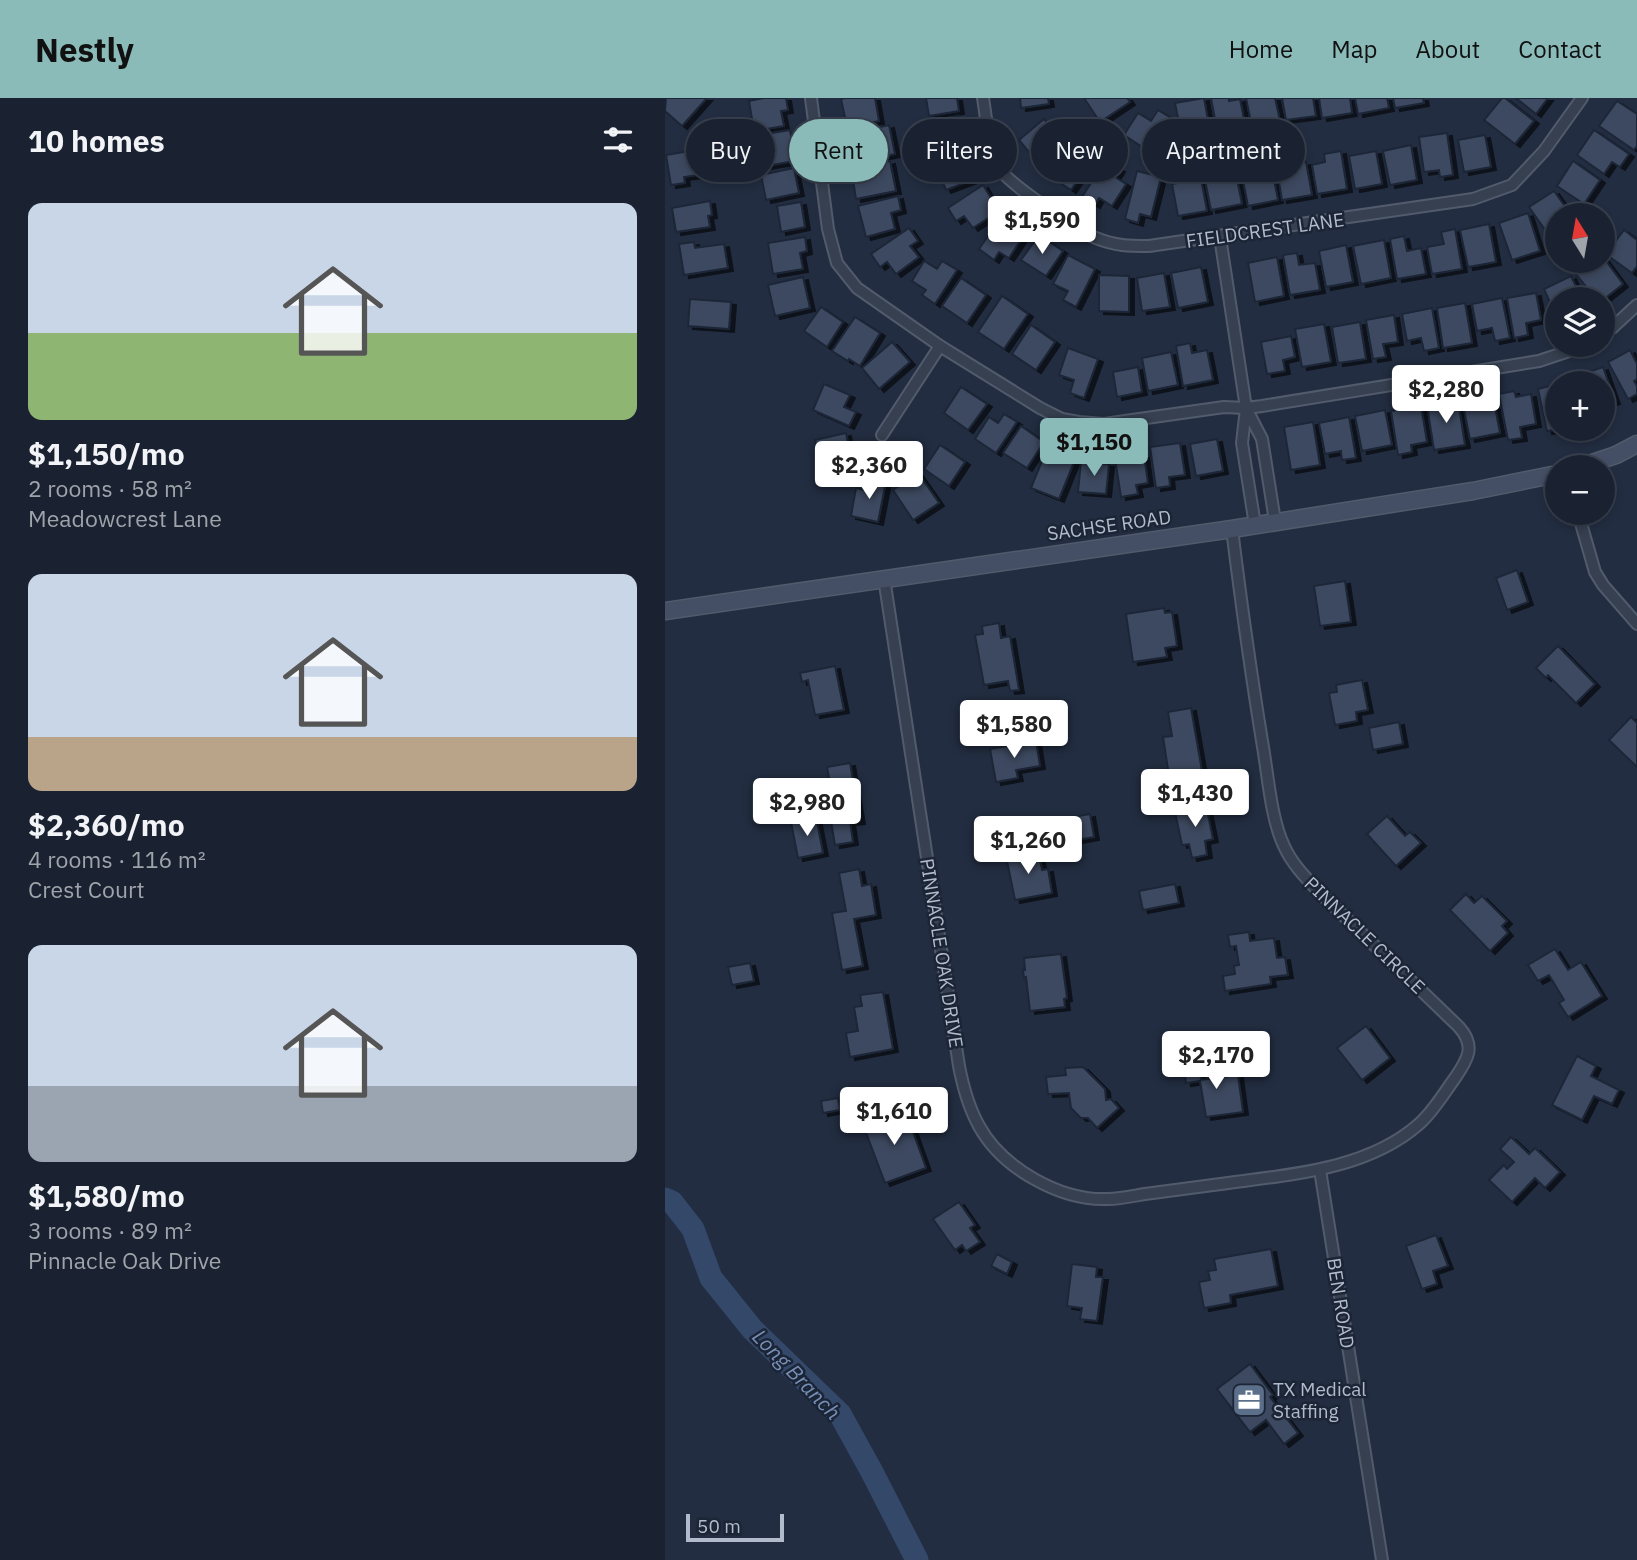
<!DOCTYPE html>
<html lang="en">
<head>
<meta charset="utf-8">
<style>
	body { margin:0; font-family:"IBM Plex Sans",sans-serif; background:#232a39; color:#f1f3f6; height:100vh; display:flex; flex-direction:column; font-size:26px; white-space:nowrap }
	* { box-sizing:border-box; margin:0 }
	p { font-size:23px; color:#9fa4ab }
	.icon { flex:none; width:38px; height:38px; fill:none; stroke:currentColor; stroke-width:2; stroke-linecap:round; stroke-linejoin:round }
	.map { position:relative; flex:1; overflow:hidden }
	.side { display:flex; flex-direction:column; background:#1a2231; width:665px }
	.side>* { flex:none }
	.hud { position:absolute; left:21px; top:21px; width:665px; height:63px; display:flex; gap:14px }
	.needle { width:46px; rotate:349deg }
	.fabs { position:absolute; left:880px; top:105px; display:grid; gap:14px }
	.fabs a { display:grid; place-items:center; width:70px; height:70px; border-radius:50%; background:#1a2231; box-shadow:0 4px 10px #0003,0 0 0 2px #383f4d; font-size:35px }
	.scale { position:absolute; left:21px; bottom:18px; width:98px; box-sizing:border-box; padding-left:7px; border:4px solid #b2bbcb; border-top:0; font-size:19px; line-height:24px; white-space:nowrap; color:#b2bbcb; -webkit-text-stroke:5px #1b2535; paint-order:stroke }
	.price { position:absolute; translate:-50% -60px; padding:0 16px; border-radius:7px; background:#fff; color:#222; font-size:23px; line-height:46px; filter:drop-shadow(0 2px 4px #0008) }
	.price::after { content:''; position:absolute; left:50%; top:42px; width:21px; height:16px; margin-left:-10px; background:inherit; clip-path:polygon(0 0,100% 0,50% 100%) }
	.price.selected { background:#8bbbb9; color:#111 }
	ul { padding:0; list-style:none }
	li { display:grid; align-content:center; gap:14px; height:371px; padding:0 28px }
	li span { display:grid; place-items:center; height:217px; border-radius:14px; color:#555 }
	li>.icon { margin-inline-start:auto }
	span .icon { width:126px; height:126px; fill:#fffc; stroke-width:1 }
	li b { font-size:30px }
	h2 { display:flex; justify-content:space-between; align-items:center; height:84px; padding:0 28px; font-size:30px }
	.pill { padding:0 24px; border-radius:32px; background:#1a2231; box-shadow:0 4px 10px #0003,0 0 0 2px #383f4d; font-size:24px; line-height:63px }
	.pill.selected { background:#8bbbb9; color:#111 }
	header { display:flex; align-items:center; gap:42px; box-sizing:border-box; height:98px; padding:0 35px; background:#8bbbb9; color:#111 }
	header strong { font-size:33px }
	nav { display:flex; gap:38px; margin-inline-start:auto; font-size:24px }
	main { display:flex; flex:1; min-height:0 }
	.map>svg:first-child { display:block }
	.lines { fill:none; stroke-linecap:round; stroke-linejoin:round }
	.river { stroke:#34486a; stroke-width:23 }
	.building { fill:#3d4a61; stroke:#1d2737; stroke-width:2; filter:url(#shadow) }
	.street-casing { stroke:#515b6b; stroke-width:14 }
	.secondary-casing { stroke:#515b6b; stroke-width:19 }
	.street { stroke:#364050; stroke-width:10 }
	.secondary { stroke:#444e64; stroke-width:16 }
	.labels { text-anchor:middle; dominant-baseline:central; stroke-width:5; stroke-linejoin:round; paint-order:stroke }
	.street-label { font-size:19px; fill:#b2bbcb; stroke:#1b2535 }
	.poi-label { font-size:19px; fill:#b2bbcb; stroke:#1b2535; text-anchor:start }
	.water-label { font-size:21px; font-style:italic; fill:#778eb6; stroke:#1b2535 }
</style>
</head>
<body>
<header>
<strong>Nestly</strong>
<nav><a>Home</a><a>Map</a><a>About</a><a>Contact</a></nav>
</header>
<main>
<section class="side">
<h2>10 homes<svg class="icon" aria-label="filters" viewBox="0 0 24 24"><path d="M4 7h16M4 17h16"/><circle cx="9" cy="7" r="2"/><circle cx="15" cy="17" r="2"/></svg></h2>
<ul>
<li><span style="background:linear-gradient(#c9d6e8 60%,#8fb573 0)"><svg class="icon" aria-label="home" viewBox="0 0 24 24"><path d="M3 11l9-7 9 7M6 9v11h12V9"/></svg></span><div><b>$1,150/mo</b><p>2 rooms · 58 m²</p><p>Meadowcrest Lane</p></div></li>
<li><span style="background:linear-gradient(#c9d6e8 75%,#b9a48a 0)"><svg class="icon" aria-label="home" viewBox="0 0 24 24"><path d="M3 11l9-7 9 7M6 9v11h12V9"/></svg></span><div><b>$2,360/mo</b><p>4 rooms · 116 m²</p><p>Crest Court</p></div></li>
<li><span style="background:linear-gradient(#c9d6e8 65%,#9aa5b1 0)"><svg class="icon" aria-label="home" viewBox="0 0 24 24"><path d="M3 11l9-7 9 7M6 9v11h12V9"/></svg></span><div><b>$1,580/mo</b><p>3 rooms · 89 m²</p><p>Pinnacle Oak Drive</p></div></li>
</ul>
</section>
<div class="map">
<svg width="972" height="1462" viewBox="0 0 972 1462">
	<defs>
		<filter id="shadow"><feDropShadow dx="5" dy="3" stdDeviation="0" flood-color="#0009"/></filter>
	</defs>
	<rect width="100%" height="100%" fill="#222d41"/>
	<g class="lines">
		<path class="river" d="M0,1101L7,1104L28,1131L46,1180L87,1231L175,1316L207,1374L252,1462"/>
	</g>
	<g class="building">
		<path d="M1,0H42L17,28L0,13Z"/>
		<path d="M99,0H121L123,12L116,13L119,28L89,33L84,3Z"/>
		<path d="M180,0H210L214,23L182,29L176,1Z"/>
		<path d="M261,0H292L294,13L264,18Z"/>
		<path d="M355,0H383L384,6L356,10Z"/>
		<path d="M419,0H462L465,4L435,24Z"/>
		<path d="M539,0L546,39L518,45L510,5Z"/>
		<path d="M546,0H564V3L575,1L581,31L553,37Z"/>
		<path d="M581,0H610L615,23L587,29Z"/>
		<path d="M617,0H648L651,18L621,22Z"/>
		<path d="M654,0H685L687,15L657,20Z"/>
		<path d="M690,0H722L724,10L693,16Z"/>
		<path d="M728,0H758L759,5L730,10Z"/>
		<path d="M837,0H840L869,23L850,46L819,22Z"/>
		<path d="M851,0H883L871,16Z"/>
		<path d="M952,3L972,16V48L969,52L934,28Z"/>
		<path d="M493,12L506,20L485,54L459,37L473,15L486,23Z"/>
		<path d="M294,18L299,48L267,53L262,23Z"/>
		<path d="M379,21L397,43L372,64L354,42Z"/>
		<path d="M224,27L230,56L185,66L182,50L191,49L188,35Z"/>
		<path d="M125,32L130,63L95,69L90,38Z"/>
		<path d="M929,32L964,56L955,69L947,64L939,76L912,57Z"/>
		<path d="M782,35L788,77L775,79L774,72L759,74L754,39Z"/>
		<path d="M820,37L826,69L799,74L793,42Z"/>
		<path d="M746,47L752,82L725,87L718,53Z"/>
		<path d="M402,48L425,64L406,92L382,76Z"/>
		<path d="M42,50L46,75L19,79L20,85L6,87L1,57Z"/>
		<path d="M676,53L682,91L652,96L647,67L660,64L659,56Z"/>
		<path d="M711,53L717,86L690,91L684,58Z"/>
		<path d="M300,54L310,81L281,92L270,65Z"/>
		<path d="M624,58L626,67L641,64L647,97L617,102L610,60Z"/>
		<path d="M441,62L455,71L450,79L461,86L447,108L434,100L430,107L417,99Z"/>
		<path d="M225,63L231,93L191,101L186,70Z"/>
		<path d="M908,63L935,82L919,106L892,88Z"/>
		<path d="M606,66L613,102L583,108L576,72Z"/>
		<path d="M553,69L554,74L570,71L577,106L546,112L538,72Z"/>
		<path d="M129,70L134,95L101,102L96,77Z"/>
		<path d="M472,73L496,79L486,119L475,116L473,125L460,121Z"/>
		<path d="M536,81L542,113L513,118L507,86Z"/>
		<path d="M318,87L334,113L308,130L299,118L291,123L283,110Z"/>
		<path d="M889,93L906,117H892V140L888,143L864,109Z"/>
		<path d="M233,98L236,112L226,115L230,131L201,139L193,108Z"/>
		<path d="M45,103L47,117L43,118L45,129L11,134L7,110Z"/>
		<path d="M136,104L140,129L116,134L112,108Z"/>
		<path d="M339,115L363,131L344,160L334,154L329,162L314,151Z"/>
		<path d="M863,115L875,153L847,162L834,125Z"/>
		<path d="M824,126L831,164L803,169L795,132Z"/>
		<path d="M244,130L253,143L245,148L254,159L231,176L222,164L215,169L206,156Z"/>
		<path d="M790,131L797,171L767,176L762,149L779,146L776,134Z"/>
		<path d="M959,132L972,142V168L967,175L938,154V141L941,138L950,144Z"/>
		<path d="M374,137L398,153L381,178L356,162Z"/>
		<path d="M739,138L742,153L756,150L761,176L732,181L725,141Z"/>
		<path d="M140,139L142,153L135,155L138,171L108,176L103,145Z"/>
		<path d="M719,142L726,180L696,186L688,148Z"/>
		<path d="M29,144L30,150L59,146L63,170L19,177L14,146Z"/>
		<path d="M681,147L688,184L661,189L654,153Z"/>
		<path d="M632,155L634,167L650,165L655,192L625,197L618,157Z"/>
		<path d="M403,157L430,171L411,209L398,202L403,193L388,186Z"/>
		<path d="M612,159L619,198L590,204L583,165Z"/>
		<path d="M938,159L958,186L938,202L931,201L911,176L928,163H938Z"/>
		<path d="M259,163L272,171L277,163L292,172L270,206L257,197L261,192L247,183Z"/>
		<path d="M536,169L543,204L513,210L506,175Z"/>
		<path d="M499,175L505,209L477,213L472,180Z"/>
		<path d="M434,177L464,178V214L434,213Z"/>
		<path d="M906,178L917,201H892V220L879,191Z"/>
		<path d="M138,179L145,210L110,218L103,187Z"/>
		<path d="M296,180L321,197L302,225L277,208Z"/>
		<path d="M871,195L876,222L861,225L863,237L849,240L842,200Z"/>
		<path d="M337,198L363,216L339,251L313,234Z"/>
		<path d="M837,200L845,240L830,243L827,230L812,233L807,206Z"/>
		<path d="M25,201L66,204L64,231L23,228Z"/>
		<path d="M800,205L807,245L778,250L772,210Z"/>
		<path d="M156,209L178,224L162,249L139,233Z"/>
		<path d="M767,210L774,250L759,253L756,240L742,243L737,216Z"/>
		<path d="M729,217L733,244L718,246L721,259L708,261L701,222Z"/>
		<path d="M190,219L215,235L195,268L184,261L183,263L167,253Z"/>
		<path d="M695,224L701,261L673,265L667,229Z"/>
		<path d="M659,226L666,264L637,269L630,231Z"/>
		<path d="M366,227L390,244L371,272L347,256Z"/>
		<path d="M626,238L630,259L618,262L620,273L602,276L596,244Z"/>
		<path d="M227,244L245,264L214,291L197,270Z"/>
		<path d="M525,245L527,255L542,252L548,282L518,288L511,248Z"/>
		<path d="M403,250L433,261L419,300L405,295L409,282L394,277Z"/>
		<path d="M965,252L972,266V281L969,283L972,288V296L963,301L943,264Z"/>
		<path d="M506,254L513,287L483,293L477,260Z"/>
		<path d="M473,269L477,294L452,299L448,274Z"/>
		<path d="M938,269L950,303L938,307V285H911L909,279Z"/>
		<path d="M159,286L185,297L179,309L191,314L184,328L148,312Z"/>
		<path d="M892,286V331H894L882,333L873,291Z"/>
		<path d="M296,289L322,306L303,332L279,315Z"/>
		<path d="M849,293L851,299L866,296L871,326L855,329L857,340L843,342L834,296Z"/>
		<path d="M814,299L815,306L829,304L835,335L805,341L797,302Z"/>
		<path d="M793,303L800,347L769,352L762,307Z"/>
		<path d="M756,308L762,344L746,347L747,354L733,357L726,313Z"/>
		<path d="M720,312L727,347L697,353L690,318Z"/>
		<path d="M339,316L352,324L331,355L310,341L324,319L333,325Z"/>
		<path d="M684,319L691,360L677,362L676,353L660,356L654,325Z"/>
		<path d="M648,324L655,367L626,372L619,329Z"/>
		<path d="M356,328L379,344L362,370L338,355Z"/>
		<path d="M181,335L187,365L156,372L150,342Z"/>
		<path d="M552,341L558,373L531,378L525,346Z"/>
		<path d="M515,345L520,377L504,379L505,388L491,390L485,349Z"/>
		<path d="M275,347L300,364L284,388L259,371Z"/>
		<path d="M464,352L465,359L479,357L483,385L471,387L473,396L456,399L449,354Z"/>
		<path d="M381,353L409,364L394,401L366,390Z"/>
		<path d="M416,364L444,366L441,396L413,394Z"/>
		<path d="M253,375L274,405L248,422L228,392Z"/>
		<path d="M206,380L221,383L213,424L186,418L191,390L204,393Z"/>
		<path d="M852,472L863,504L842,512L831,480Z"/>
		<path d="M680,483L686,524L655,528L649,488Z"/>
		<path d="M499,510L500,515L507,514L512,548L500,550L502,559L468,564L461,516Z"/>
		<path d="M334,525L336,540L345,538L354,592L345,593L343,583L319,587L310,537L318,536L317,528Z"/>
		<path d="M893,548L930,586L911,605L883,577L881,580L871,570Z"/>
		<path d="M170,568L179,612L150,617L143,582L137,584L135,575Z"/>
		<path d="M697,582L703,612L691,614L692,623L670,627L664,595L672,594L671,587Z"/>
		<path d="M526,610L538,679L505,684L498,639L507,638L503,614Z"/>
		<path d="M387,618L391,638L374,641L370,621Z"/>
		<path d="M966,619L972,625V669L944,642Z"/>
		<path d="M734,624L738,646L708,652L704,630Z"/>
		<path d="M371,643L375,668L351,672L353,680L331,684L325,651Z"/>
		<path d="M185,665L195,723L185,724L188,744L170,747L159,681L164,680L162,669Z"/>
		<path d="M541,707L548,741L540,743L542,757L527,760L524,746L517,747L510,714Z"/>
		<path d="M425,716L429,739L412,742L408,719Z"/>
		<path d="M722,718L740,738L745,734L756,745L731,768L702,736Z"/>
		<path d="M151,719L158,755L133,760L126,724Z"/>
		<path d="M373,752L377,772L383,771L387,795L350,802L341,758Z"/>
		<path d="M194,771L197,788L206,786L211,817L189,821L198,868L177,872L167,815L181,813L174,775Z"/>
		<path d="M510,786L514,805L478,812L474,793Z"/>
		<path d="M801,796L809,805L817,798L842,823L837,828L843,835L825,853L785,812Z"/>
		<path d="M584,834L585,843L609,840L612,860L620,859L623,877L605,879L606,886L560,893L558,878L570,876L569,868L574,867L571,848L565,849L563,837Z"/>
		<path d="M890,851L903,872L916,864L937,898L903,919L894,905L899,902L884,877L873,883L863,867Z"/>
		<path d="M396,856L402,900L399,901L400,909L365,913L361,879L359,880L358,872H360L359,860Z"/>
		<path d="M85,865L89,883L67,887L63,869Z"/>
		<path d="M218,894L228,951L185,959L181,935L193,933L189,909L197,908L195,897Z"/>
		<path d="M701,928L725,960L697,982L672,950Z"/>
		<path d="M912,958L931,968L926,978L954,992L947,1006L929,998L917,1022L887,1007Z"/>
		<path d="M533,961L536,982L573,977L578,1014L541,1019L535,983L521,985L518,963Z"/>
		<path d="M418,969L440,991L441,1002L446,1001L454,1010L432,1030L423,1020H416L406,1010L404,995L383,996L381,979L401,977L400,970Z"/>
		<path d="M173,1000L175,1012L158,1015L156,1003Z"/>
		<path d="M225,1014L229,1026L239,1023L243,1033L247,1031L261,1070L220,1085L197,1024Z"/>
		<path d="M846,1039L864,1056L870,1050L895,1074L880,1090L870,1080L847,1104L824,1082L839,1067L842,1071L849,1064L835,1051Z"/>
		<path d="M294,1104L310,1127L305,1130L315,1144L301,1153L297,1147L290,1152L268,1121Z"/>
		<path d="M771,1137L783,1168L768,1173L772,1186L757,1191L741,1148Z"/>
		<path d="M606,1151L613,1188L565,1197L566,1205L539,1210L534,1184L545,1182L543,1173L551,1172L549,1161Z"/>
		<path d="M332,1156L347,1164L342,1176L326,1168Z"/>
		<path d="M407,1166L432,1169L431,1179H438L432,1223L415,1221L417,1210L402,1208Z"/>
		<path d="M585,1266L608,1297L605,1299L633,1335L619,1346L601,1322L585,1334L552,1291Z"/>
	</g>
	<g class="lines">
		<g class="street-casing">
			<g id="street">
				<path d="M146,0L163,131L172,165L192,190L275,248L375,310L397,321L414,324L439,326L559,309L581,310L597,308L874,263L910,251L918,247"/>
				<path d="M318,0C322,24 323,51 336,72C343,85 416,135 431,140C451,148 463,148 484,148L808,101L847,87L879,53L917,0"/>
				<path d="M555,139L581,310L577,345L590,427"/>
				<path d="M938,235L947,230L972,207"/>
				<path d="M581,310L597,341L610,423"/>
				<path d="M217,337L275,248"/>
				<path d="M913,415L930,474L938,487L972,526"/>
				<path d="M219,480L294,968C298,989 304,1010 314,1028C337,1070 395,1103 443,1101C455,1101 468,1098 480,1096C502,1093 525,1090 548,1087C617,1077 700,1074 754,1026C768,1014 779,995 790,980C803,961 811,948 794,929L655,795C641,780 627,766 619,748C606,721 603,678 598,649C586,576 576,504 567,431"/>
				<path d="M655,1072L717,1462"/>
			</g>
		</g>
		<g class="secondary-casing">
			<g id="secondary">
				<path d="M915,369L951,357L972,346"/>
				<path d="M0,513L567,431L808,393L892,376"/>
			</g>
		</g>
		<use href="#street" class="street"/>
		<use href="#secondary" class="secondary"/>
	</g>
	<defs>
		<g id="office-square" transform="scale(1.75)"><rect x="-9" y="-9" width="18" height="18" rx="4" fill="#5c6f8a" stroke="#1b2535"/><path d="M-6-3h4V-5.5h4V-3h4V5H-6ZM-1-4.5V-3h2v-1.5ZM-6 0V1H6V0Z" fill="#fff"/></g>
	</defs>
	<g fill-rule="evenodd">
		<use href="#office-square" x="584" y="1302"/>
	</g>
	<g class="labels">
		<g class="street-label">
			<text transform="translate(600 132) rotate(-8)">FIELDCREST LANE</text>
			<text transform="translate(444 427) rotate(-8)">SACHSE ROAD</text>
			<text transform="translate(700 837) rotate(44)">PINNACLE CIRCLE</text>
			<text transform="translate(277 855) rotate(81)">PINNACLE OAK DRIVE</text>
			<text transform="translate(676 1205) rotate(81)">BEN ROAD</text>
		</g>
		<g class="poi-label">
			<text x="608" y="1291">TX Medical<tspan x="608" dy="22">Staffing</tspan></text>
		</g>
		<g class="water-label">
			<text transform="translate(132 1276) rotate(46)">Long Branch</text>
		</g>
	</g>
</svg>
<div class="fabs">
<a><svg class="needle" viewBox="-14 -14 28 28"><path d="M0-13l5 13h-10z" fill="#e53935"/><path d="M0 13l5-13h-10z" fill="#9fa4ab"/></svg></a>
<a><svg class="icon" aria-label="layers" viewBox="0 0 24 24"><path d="M12 4l9 5-9 5-9-5zM3 14l9 5 9-5"/></svg></a>
<a>+</a>
<a>−</a>
</div>
<div class="scale">50 m</div>
<b class="price" style="left:377px;top:158px">$1,590</b>
<b class="price" style="left:781px;top:327px">$2,280</b>
<b class="price selected" style="left:429px;top:380px">$1,150</b>
<b class="price" style="left:204px;top:403px">$2,360</b>
<b class="price" style="left:349px;top:662px">$1,580</b>
<b class="price" style="left:530px;top:731px">$1,430</b>
<b class="price" style="left:142px;top:740px">$2,980</b>
<b class="price" style="left:363px;top:778px">$1,260</b>
<b class="price" style="left:551px;top:993px">$2,170</b>
<b class="price" style="left:229px;top:1049px">$1,610</b>
<div class="hud">
<a class="pill">Buy</a>
<a class="pill selected">Rent</a>
<a class="pill">Filters</a>
<a class="pill">New</a>
<a class="pill">Apartment</a>
</div>
</div>
</main>
</body>
</html>
